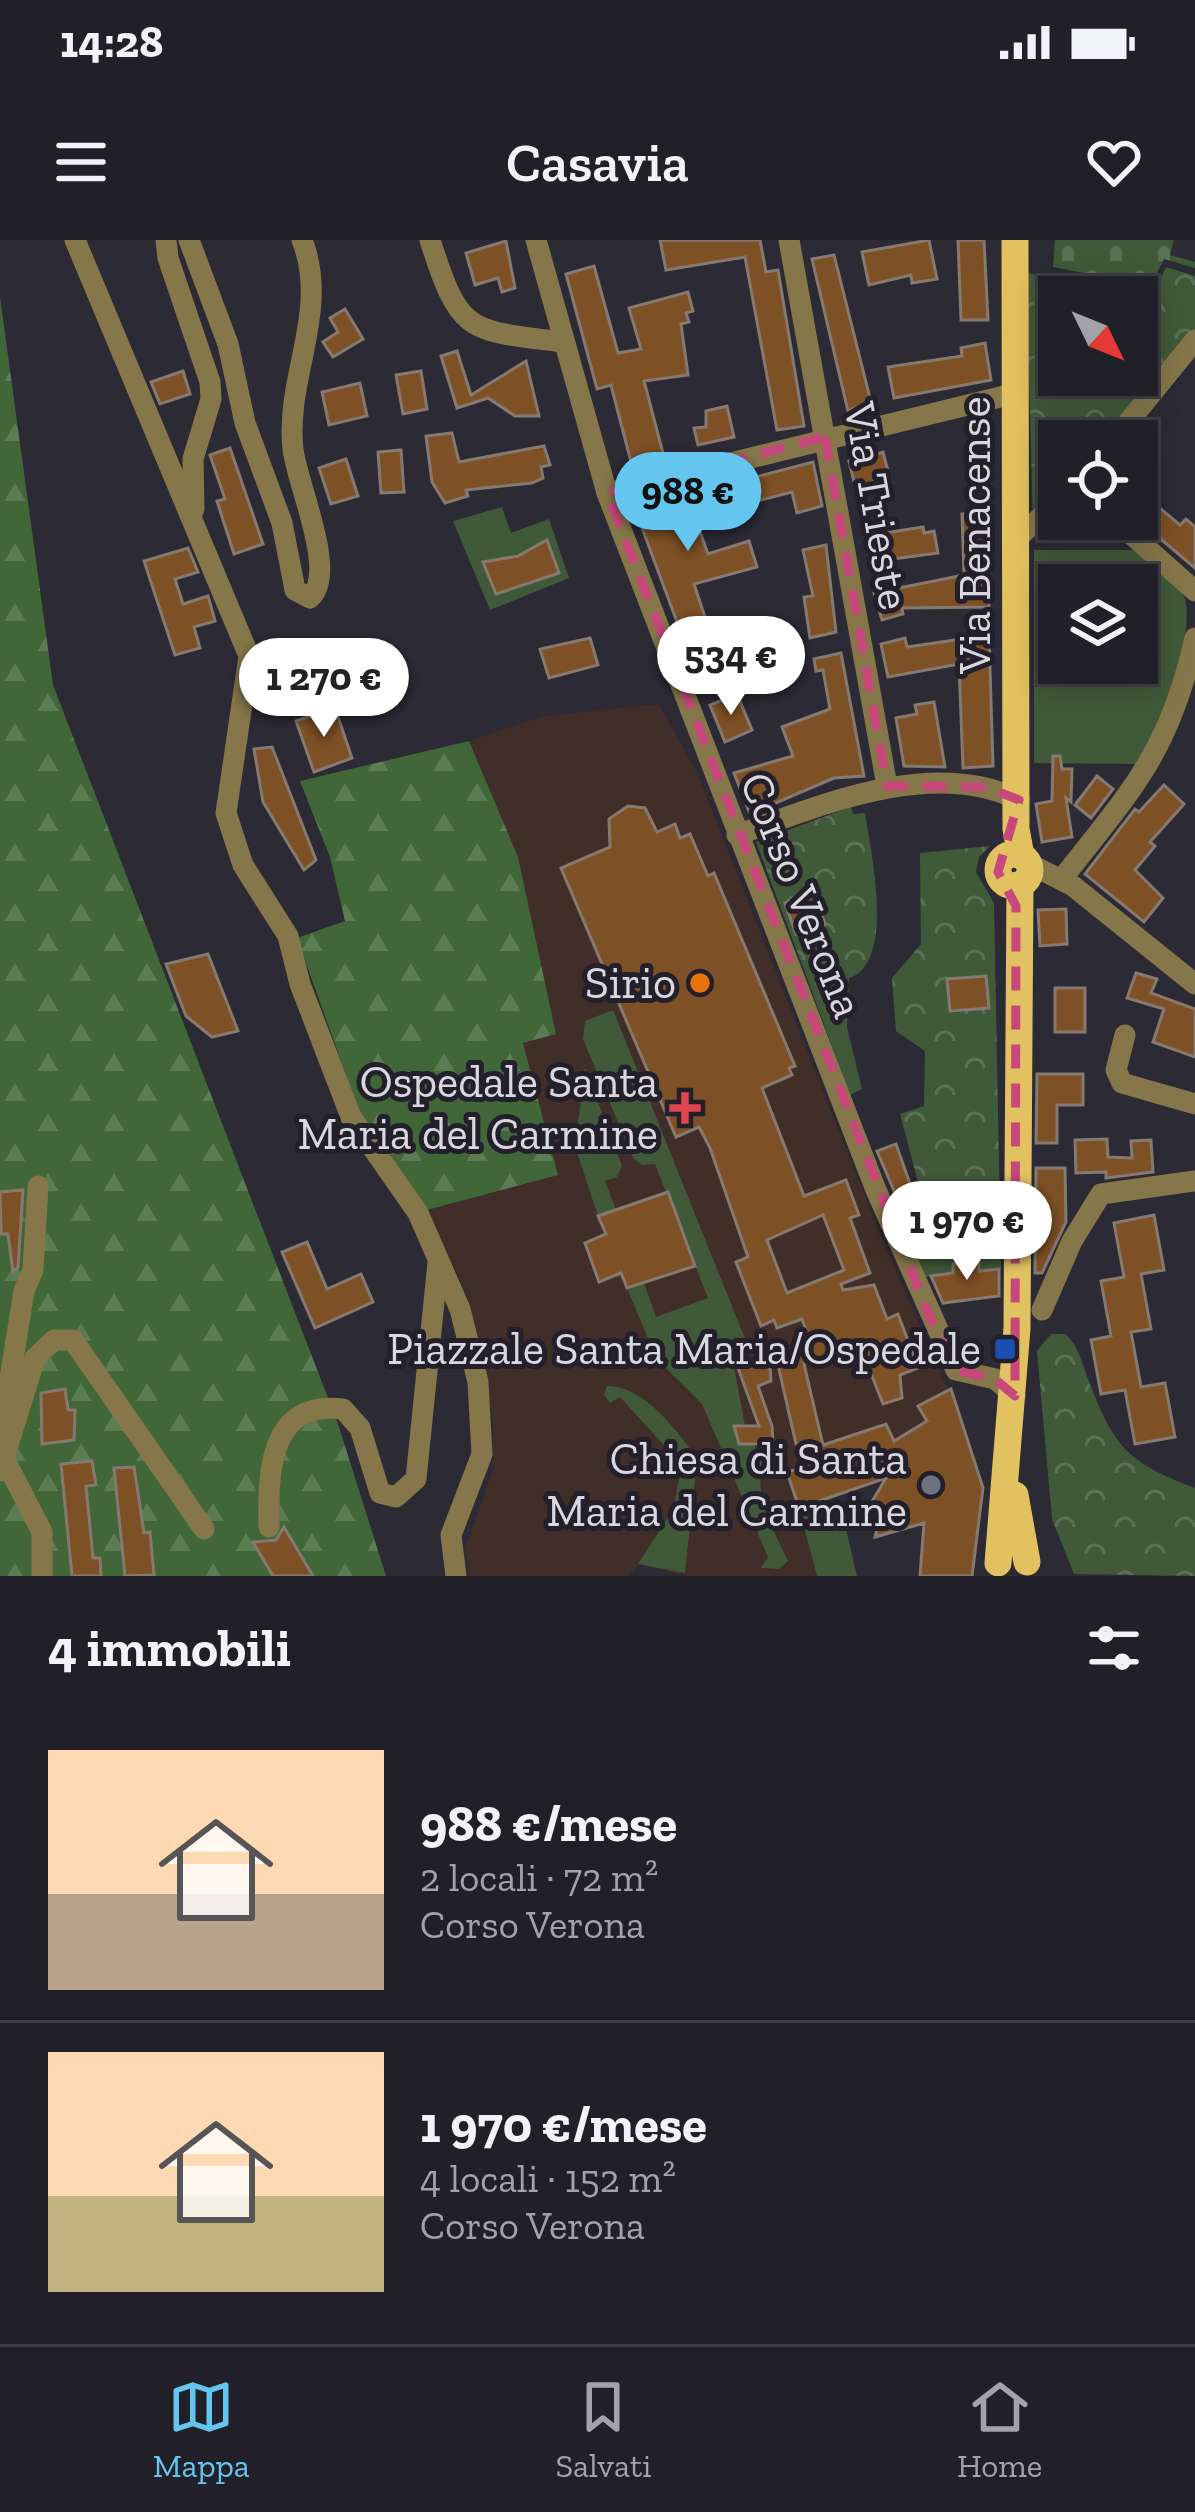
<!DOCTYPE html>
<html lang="it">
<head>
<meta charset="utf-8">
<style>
	body { margin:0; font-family:"Zilla Slab",serif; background:#2d2d34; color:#f1f3f6; height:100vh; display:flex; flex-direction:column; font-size:45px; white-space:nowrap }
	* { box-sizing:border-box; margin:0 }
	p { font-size:39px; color:#a2a3a8 }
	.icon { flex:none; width:66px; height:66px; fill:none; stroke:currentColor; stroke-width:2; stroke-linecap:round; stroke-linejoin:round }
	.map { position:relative; height:1336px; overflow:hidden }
	.sheet { display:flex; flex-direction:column; background:#212028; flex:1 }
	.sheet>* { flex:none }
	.needle { width:78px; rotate:133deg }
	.buttons { position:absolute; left:1038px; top:36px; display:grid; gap:24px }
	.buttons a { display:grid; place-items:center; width:120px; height:120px; border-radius:0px; background:#212028; box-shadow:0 6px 30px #0003,0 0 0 3px #3e3e45; font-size:60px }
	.price { position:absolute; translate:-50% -102px; padding:0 27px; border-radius:42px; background:#fff; color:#222; font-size:39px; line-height:78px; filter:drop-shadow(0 3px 6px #0008) }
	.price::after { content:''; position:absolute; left:50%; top:72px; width:36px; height:27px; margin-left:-18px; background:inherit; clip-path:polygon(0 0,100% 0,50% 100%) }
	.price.selected { background:#64c5ee; color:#111 }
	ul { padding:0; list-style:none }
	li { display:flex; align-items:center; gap:36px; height:300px; padding:0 48px }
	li+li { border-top:3px solid #3e3e45 }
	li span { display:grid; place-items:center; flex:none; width:336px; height:240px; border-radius:0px; color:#555 }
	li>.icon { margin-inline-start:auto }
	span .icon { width:144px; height:144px; fill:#fffc; stroke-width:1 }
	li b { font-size:51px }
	h2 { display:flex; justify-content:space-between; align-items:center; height:144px; padding:0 48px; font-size:51px }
	.status { display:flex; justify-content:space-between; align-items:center; height:84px; padding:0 60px; background:#212028; direction:ltr }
	.status svg { height:33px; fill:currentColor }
	header { display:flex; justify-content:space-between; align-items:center; height:156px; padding:0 48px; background:#212028; font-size:54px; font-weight:600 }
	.menu { display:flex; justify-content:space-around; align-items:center; height:168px; border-top:3px solid #3e3e45; background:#212028; font-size:33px; color:#a2a3a8 }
	.menu a { display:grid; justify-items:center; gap:6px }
	.menu .selected { color:#64c5ee }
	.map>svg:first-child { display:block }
	.medical { fill:#412e28; fill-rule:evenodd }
	.grass { fill:#405a39; fill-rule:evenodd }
	.forest { fill:url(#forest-firs) }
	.cemetery { fill:url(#cemetery-stones) }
	.park { fill:url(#park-crowns); fill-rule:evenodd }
	.building { fill:#7e5025; stroke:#857970; stroke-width:3; fill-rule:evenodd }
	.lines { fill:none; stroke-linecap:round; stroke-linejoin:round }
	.minor { stroke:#86774a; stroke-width:21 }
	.major { stroke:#e2c260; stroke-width:27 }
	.marked { fill:none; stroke:#c8487c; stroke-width:9; stroke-dasharray:24 15; stroke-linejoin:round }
	.food-dot { fill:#e8710a; stroke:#23202b; stroke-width:4.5 }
	.health-dot { fill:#e0444e; stroke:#23202b; stroke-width:4.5 }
	.transit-dot { fill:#1a4fb4; stroke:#23202b; stroke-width:4.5 }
	.worship-dot { fill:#6b7280; stroke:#23202b; stroke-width:4.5 }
	.labels { text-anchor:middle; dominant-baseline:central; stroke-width:10; stroke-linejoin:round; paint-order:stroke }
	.street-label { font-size:45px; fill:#d9d8df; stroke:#23202b }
	.poi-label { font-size:45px; fill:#d9d8df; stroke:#23202b; text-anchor:end }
</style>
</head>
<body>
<div class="status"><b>14:28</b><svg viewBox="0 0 49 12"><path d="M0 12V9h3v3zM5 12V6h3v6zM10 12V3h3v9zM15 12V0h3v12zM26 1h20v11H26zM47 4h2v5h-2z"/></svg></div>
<header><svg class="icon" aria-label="menu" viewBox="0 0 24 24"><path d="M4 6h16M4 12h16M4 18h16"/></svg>Casavia<svg class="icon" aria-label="heart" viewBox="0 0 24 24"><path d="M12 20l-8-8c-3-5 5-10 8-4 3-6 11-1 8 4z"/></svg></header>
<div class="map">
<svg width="1195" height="1336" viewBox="0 0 1195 1336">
	<defs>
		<pattern id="forest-firs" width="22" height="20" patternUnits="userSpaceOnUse" patternTransform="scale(3)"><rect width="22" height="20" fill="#416738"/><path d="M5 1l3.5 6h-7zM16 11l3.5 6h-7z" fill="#5c7c54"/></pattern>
		<pattern id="cemetery-stones" width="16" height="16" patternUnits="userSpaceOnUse" patternTransform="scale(3)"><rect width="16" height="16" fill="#405a39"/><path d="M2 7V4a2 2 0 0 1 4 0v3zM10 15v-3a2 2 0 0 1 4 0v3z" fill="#5b7155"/></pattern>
		<pattern id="park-crowns" width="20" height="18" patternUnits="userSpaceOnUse" patternTransform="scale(3)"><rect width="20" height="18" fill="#405a39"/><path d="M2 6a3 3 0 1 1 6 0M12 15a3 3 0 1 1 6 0" fill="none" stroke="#5b7155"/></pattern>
	</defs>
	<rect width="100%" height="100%" fill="#2c2a35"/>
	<path class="medical" d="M659,464L698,535L871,972L965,1190L879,1241L800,1268L817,1336H686L638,1324L629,1336H468L465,1309L493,1229V1180L468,1056L427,970L558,934L523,802L556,793L518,617L469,501L544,476ZM667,952L695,1025L627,1047L599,976Z"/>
	<g class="grass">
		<path d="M502,267L511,293L549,279L569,338L490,370L453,281ZM547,300L558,333L534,342L518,338L520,346L496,354L484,322L523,313Z"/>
		<path d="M1034,310H1141C1156,324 1177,339 1185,359C1195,393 1160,498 1140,524L1034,523ZM1059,345H1137V423H1059Z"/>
		<path d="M849,737L847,787L862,849L850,855L810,746Z"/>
		<path d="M613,770L748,1106L732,1116L745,1186L735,1187L739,1204H753L763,1218C753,1257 772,1287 788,1321L779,1329L761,1328L768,1317L702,1164L656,1118L627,1048L644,1043L656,1077L708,1058L655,924L642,925L633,918L583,799L585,781Z"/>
		<path d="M585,828L622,926L617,937L605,941L616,970L598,976L575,906Z"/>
		<path d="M607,1146C643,1145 679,1192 697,1219L685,1333L638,1324L673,1270L680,1235L663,1204L620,1157L610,1163L604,1155Z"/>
		<path d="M819,1261L821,1270L836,1269L843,1276L857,1336H817L799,1268Z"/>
	</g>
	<g class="forest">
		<path d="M0,57L53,445L338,1184L386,1336H0Z"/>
		<path d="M469,501L518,617L556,794L523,803L558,935L427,970L359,871L297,698L345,681L330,617L300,541Z"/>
	</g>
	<path class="cemetery" d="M1055,0H1174L1170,15L1195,22V28L1164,19L1150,46L1053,27Z"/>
	<g class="park">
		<path d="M1166,27L1195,36V90L1103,201H1059V254L1033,282L1026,33L1154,53ZM1059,57H1137V135H1059Z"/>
		<path d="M851,567L853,574L865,573C871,611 893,711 856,735C845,742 823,743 810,746L756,602Z"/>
		<path d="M990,606L979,617L976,632L994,663L1001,1029L979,1031L978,1021L954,1024L953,1034L918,1038L891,962L922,957L900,874L924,866L925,811L896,791L892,738L921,704L920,613Z"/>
		<path d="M1051,1094H1065C1078,1105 1081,1120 1087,1136C1113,1206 1126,1222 1195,1248V1336L1074,1334L1052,1279L1037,1111Z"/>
	</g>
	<g class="building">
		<path d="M660,0H760L766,32L778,30L804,186L777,190L745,17L666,30Z"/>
		<path d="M929,0L937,39L912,43L911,35L869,45L862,12Z"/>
		<path d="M958,0H984L988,80H961Z"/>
		<path d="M506,1L515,48L502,52L498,38L475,45L466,13Z"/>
		<path d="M834,15L871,162L848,171L812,19Z"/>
		<path d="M594,26L618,113L641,109L629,68L688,52L693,71L686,73L689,82L681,84L688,135L644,141L664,217L632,226L611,145L597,149L566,34Z"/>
		<path d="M345,69L363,99L333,117L323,102L338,92L330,78Z"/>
		<path d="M985,103L991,140L894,158L888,127L962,116L961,108Z"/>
		<path d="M457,111L471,155L526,121L539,176H515L488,158L457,168L441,116Z"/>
		<path d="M183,131L190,154L160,164L151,142Z"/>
		<path d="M421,131L427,169L403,174L396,135Z"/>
		<path d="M360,143L367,176L329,185L322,152Z"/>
		<path d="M727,166L734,197L698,205L694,188L706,187V171Z"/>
		<path d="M452,193L459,222L544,206L550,225L541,227L543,238L532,243L466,250L468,256L445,263L432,242L426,196Z"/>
		<path d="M230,208L263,304L234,314L217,261L225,259L210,215Z"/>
		<path d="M401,210L404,252L381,253L378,212Z"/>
		<path d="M883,212L891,242L857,254L849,221Z"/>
		<path d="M346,219L358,256L331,264L319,228Z"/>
		<path d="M813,222L822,266L797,273L792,252L742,265L736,242Z"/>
		<path d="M705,248L713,282L698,286L708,314L749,301L757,327L694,344L709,389L683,398L635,269Z"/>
		<path d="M1137,249L1180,285L1186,279L1195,287V328L1137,279Z"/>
		<path d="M990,273L989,367L902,368L903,374L882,380L874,353L964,335L962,274Z"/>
		<path d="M923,287L924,293L934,291L938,313L870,322L865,296Z"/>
		<path d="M547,300L559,333L496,354L483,322L518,316Z"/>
		<path d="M826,305L836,392L810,398L804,357L813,356L803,310Z"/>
		<path d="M188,308L198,332L175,339L183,364L208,356L215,381L194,387L200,408L175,415L144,321Z"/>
		<path d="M989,395L993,526L963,528L959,424L888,437L881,404L905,398L907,407Z"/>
		<path d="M590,398L598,425L549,438L540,409Z"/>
		<path d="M841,413L864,536L834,538L750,574L734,533L793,516L782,487L830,469L823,430L816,431L814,419Z"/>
		<path d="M737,454L752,490L725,502L710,465Z"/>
		<path d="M934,462L945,527L904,526L896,478L917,474L915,465Z"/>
		<path d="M335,468L352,518L314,532L296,481Z"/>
		<path d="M272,507L316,620L304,630L263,562L254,509Z"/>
		<path d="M1053,516H1060L1062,529H1072L1071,562L1066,558L1072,597L1042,602L1036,564L1052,561Z"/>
		<path d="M1097,536L1113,549L1091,578L1075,565Z"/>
		<path d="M1164,545L1184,564L1150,602L1155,606L1135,630L1163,658L1144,682L1085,634L1135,569L1139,572Z"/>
		<path d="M628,566L645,568L657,592L675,584L680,598L690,594L708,636L714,633L795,826L789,828L792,835L762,848L804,956L846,940L859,975L850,978L870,1033L841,1044L843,1050L874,1045L887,1079L898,1074L918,1128L900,1135L902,1158L883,1164L860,1105L804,1124L823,1205L886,1184L894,1201L927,1181L918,1166L951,1149L983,1248L972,1336H920L924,1283L875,1297L879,1280L871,1263L886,1238L799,1268L787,1232L802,1228V1204H796L778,1125L770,1126L771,1141L758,1146L772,1186L774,1218L766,1204H739L734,1186H759L738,1128L810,1101L802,1079L777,1088L774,1080L761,1086L736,1022L748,1017L710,908L699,887L676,897L561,628L610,607L609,579ZM823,975L844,1030L787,1053L767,1000Z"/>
		<path d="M814,653L825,684L796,694L785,663Z"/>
		<path d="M1066,669L1067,704L1040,706L1038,670Z"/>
		<path d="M208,714L238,791L212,797L186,776L166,724Z"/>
		<path d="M1136,733L1157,739L1151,753L1195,769V817L1153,802L1164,769L1127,758Z"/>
		<path d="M986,736L989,768L950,771L947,739Z"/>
		<rect x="1055" y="748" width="30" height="44"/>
		<path d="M1037,834H1083V865H1057V903H1036Z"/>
		<path d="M1107,899L1108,917L1132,918L1131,901L1151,900L1153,932L1106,938V932L1076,933L1075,900Z"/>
		<path d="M896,904L915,958L903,959L921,1014L877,911Z"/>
		<path d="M1036,928H1065L1066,982L1042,1033H1035Z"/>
		<path d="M23,950L18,1027L13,1032L8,994H1L0,952Z"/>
		<path d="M668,952L695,1026L627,1048L621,1033L599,1042L585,1003L606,994L598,976Z"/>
		<path d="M1154,975L1164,1030L1141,1034L1151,1089L1131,1092L1141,1147L1165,1143L1175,1197L1135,1204L1125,1150L1101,1154L1091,1100L1111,1096L1101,1041L1124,1037L1114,983Z"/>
		<path d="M307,1002L327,1049L361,1034L373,1062L315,1088L282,1012Z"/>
		<path d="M979,1021V1031L999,1029V1056L943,1063L931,1036L953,1033V1024Z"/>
		<path d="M65,1149L68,1170H75L74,1200L42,1204L41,1153Z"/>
		<path d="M92,1221L96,1245L86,1246L93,1318H100L101,1336H72L61,1224Z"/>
		<path d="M134,1227L144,1293L150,1292L154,1335L125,1336L114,1228Z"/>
		<path d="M284,1287L313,1336H273L253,1302L276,1300Z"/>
	</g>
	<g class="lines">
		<g class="minor">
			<path d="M75,0L249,416L226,573L243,625L288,696L300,744L351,877L418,973L460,1069L478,1142L482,1214L451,1295L456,1336"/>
			<path d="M166,0L168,18L210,142L211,159L193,219L194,269L189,273"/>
			<path d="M189,0L228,104L245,183L282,283L295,350L310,358C338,333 297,245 293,209C285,137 330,71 302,0"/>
			<path d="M430,0C460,95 468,90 562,102"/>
			<path d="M536,0L607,253L876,950L956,1130L995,1139L1015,1156"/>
			<path d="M789,0L887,546"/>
			<path d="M1113,201L1195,100"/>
			<path d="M607,253L1017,153"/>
			<path d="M1114,279L1195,351"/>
			<path d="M1016,299L1059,261"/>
			<path d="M737,595C821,565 933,517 1019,560"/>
			<path d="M1028,623L1073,646L1195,744"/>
			<path d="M1062,639C1133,548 1169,513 1195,398"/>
			<path d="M1125,795L1116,830L1122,843L1195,864"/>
			<path d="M1042,1070L1072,1001L1101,954L1195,941"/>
			<path d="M0,1201L24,1051L33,1030L38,946"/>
			<path d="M6,1222L42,1292V1336"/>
			<path d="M0,1231L35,1118L54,1100H73L204,1289"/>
			<path d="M269,1287C268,1234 268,1160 343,1169L360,1188L380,1253L396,1257L416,1239L438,1023"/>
		</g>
		<g class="major">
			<path d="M1015,0L1016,589L1021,616"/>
			<circle cx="1014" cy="630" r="16"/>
			<path d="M1015,1255L1027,1322"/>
			<path d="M998,1323L1017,1088L1020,644"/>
		</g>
	</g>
	<path class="marked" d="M825,197L887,546L987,547L1019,560L998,632L1016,666L1015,1156L995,1139L956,1130L927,1071L607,253Z"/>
	<circle class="food-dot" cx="700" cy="743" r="12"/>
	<path class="health-dot" d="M679 850h12v12h12v12h-12v12h-12v-12h-12v-12h12z"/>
	<rect class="transit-dot" x="993" y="1097" width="24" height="24" rx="6"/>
	<circle class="worship-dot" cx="931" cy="1245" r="12"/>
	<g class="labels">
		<g class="street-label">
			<text transform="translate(877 266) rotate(80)">Via Trieste</text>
			<text transform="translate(975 295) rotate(-90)">Via Benacense</text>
			<text transform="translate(802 655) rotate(68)">Corso Verona</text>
		</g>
		<g class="poi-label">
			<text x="676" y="743">Sirio</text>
			<text x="658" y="842">Ospedale Santa<tspan x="658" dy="52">Maria del Carmine</tspan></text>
			<text x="981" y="1109">Piazzale Santa Maria/Ospedale</text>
			<text x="907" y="1219">Chiesa di Santa<tspan x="907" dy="52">Maria del Carmine</tspan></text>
		</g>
	</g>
</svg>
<div class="buttons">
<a><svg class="needle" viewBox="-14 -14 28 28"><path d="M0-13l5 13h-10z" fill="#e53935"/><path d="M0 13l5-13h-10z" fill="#a2a3a8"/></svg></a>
<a><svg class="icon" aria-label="locate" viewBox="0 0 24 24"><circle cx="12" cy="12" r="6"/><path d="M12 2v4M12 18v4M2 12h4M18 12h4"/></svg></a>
<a><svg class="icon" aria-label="layers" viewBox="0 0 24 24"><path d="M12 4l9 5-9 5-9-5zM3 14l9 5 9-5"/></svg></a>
</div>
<b class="price selected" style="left:688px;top:314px">988 €</b>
<b class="price" style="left:731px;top:478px">534 €</b>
<b class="price" style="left:324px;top:500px">1 270 €</b>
<b class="price" style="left:967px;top:1043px">1 970 €</b>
</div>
<section class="sheet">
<h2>4 immobili<svg class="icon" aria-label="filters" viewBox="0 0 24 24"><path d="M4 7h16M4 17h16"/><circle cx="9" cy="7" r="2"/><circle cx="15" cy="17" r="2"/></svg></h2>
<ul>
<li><span style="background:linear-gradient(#ffd9b3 60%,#b9a48a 0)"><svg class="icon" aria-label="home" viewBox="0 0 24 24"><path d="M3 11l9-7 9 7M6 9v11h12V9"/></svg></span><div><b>988 €/mese</b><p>2 locali · 72 m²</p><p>Corso Verona</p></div></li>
<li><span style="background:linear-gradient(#ffd9b3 60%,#c2b280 0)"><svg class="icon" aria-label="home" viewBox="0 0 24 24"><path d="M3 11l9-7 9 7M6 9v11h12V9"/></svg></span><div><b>1 970 €/mese</b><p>4 locali · 152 m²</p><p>Corso Verona</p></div></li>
</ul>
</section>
<nav class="menu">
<a class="selected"><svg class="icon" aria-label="map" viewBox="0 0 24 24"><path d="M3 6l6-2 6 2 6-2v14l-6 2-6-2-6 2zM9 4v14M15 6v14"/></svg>Mappa</a>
<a><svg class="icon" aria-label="saved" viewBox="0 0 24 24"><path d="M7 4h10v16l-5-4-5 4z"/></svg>Salvati</a>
<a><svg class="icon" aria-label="home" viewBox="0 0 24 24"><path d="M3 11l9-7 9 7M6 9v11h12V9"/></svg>Home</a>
</nav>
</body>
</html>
